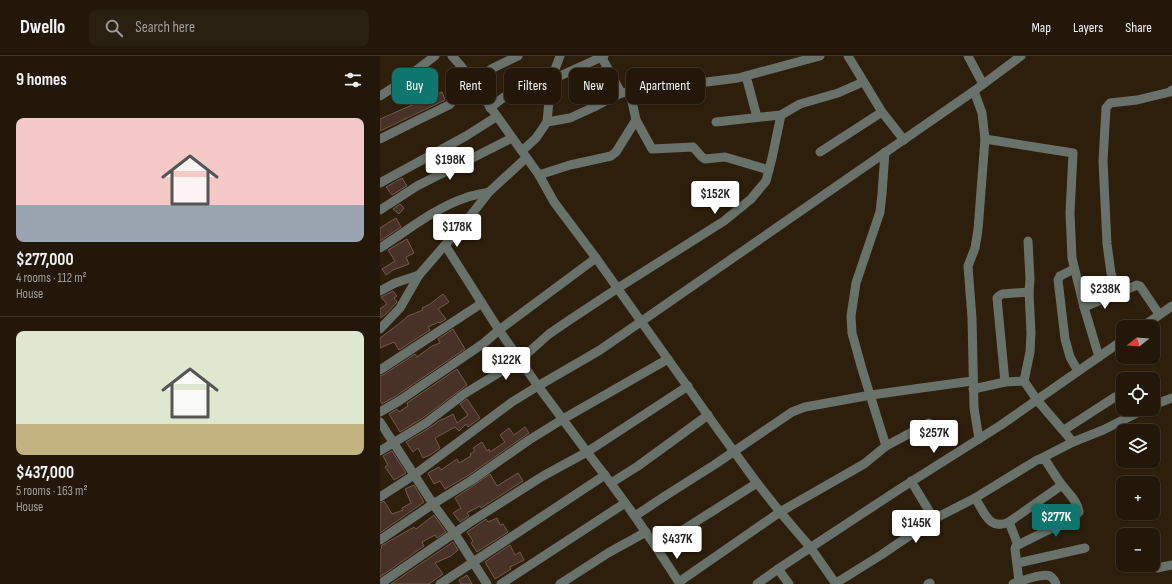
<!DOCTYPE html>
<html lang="en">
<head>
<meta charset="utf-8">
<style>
	body { margin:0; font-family:"Sofia Sans Condensed",sans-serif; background:#2a2012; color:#f1f3f6; height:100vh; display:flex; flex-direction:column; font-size:15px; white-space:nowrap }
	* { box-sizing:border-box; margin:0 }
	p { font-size:13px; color:#a29f9c }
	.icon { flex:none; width:22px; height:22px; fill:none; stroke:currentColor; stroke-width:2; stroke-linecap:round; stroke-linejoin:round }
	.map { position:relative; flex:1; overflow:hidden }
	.sheet { display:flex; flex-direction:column; background:#221709; width:380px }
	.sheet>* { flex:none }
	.banner { position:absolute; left:12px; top:12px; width:380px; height:36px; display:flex; gap:8px }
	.needle { width:26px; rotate:253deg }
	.controls { position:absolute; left:736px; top:264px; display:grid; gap:8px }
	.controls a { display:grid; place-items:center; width:44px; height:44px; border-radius:8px; background:#221709; box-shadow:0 1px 3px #0004,0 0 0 1px #3f362a; font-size:20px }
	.price { position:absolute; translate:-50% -34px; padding:0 9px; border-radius:4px; background:#fff; color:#222; font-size:13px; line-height:26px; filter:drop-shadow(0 1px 2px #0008) }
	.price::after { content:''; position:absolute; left:50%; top:24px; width:12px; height:9px; margin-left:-6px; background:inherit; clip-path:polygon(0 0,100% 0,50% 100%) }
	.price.current { background:#0f766e; color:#fff }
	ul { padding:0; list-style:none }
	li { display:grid; align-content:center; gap:8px; height:212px; padding:0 16px }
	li+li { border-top:1px solid #3f362a }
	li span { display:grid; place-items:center; height:124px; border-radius:8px; color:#555 }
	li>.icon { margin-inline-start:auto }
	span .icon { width:72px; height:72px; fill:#fffc; stroke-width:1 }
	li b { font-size:17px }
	h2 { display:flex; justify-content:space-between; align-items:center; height:48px; padding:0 16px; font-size:17px }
	.pill { padding:0 14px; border-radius:8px; background:#221709; box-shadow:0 1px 3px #0004,0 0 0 1px #3f362a; font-size:14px; line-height:36px }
	.pill.current { background:#0f766e; color:#fff }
	header { display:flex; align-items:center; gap:24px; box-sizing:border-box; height:56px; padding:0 20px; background:#221709; border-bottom:1px solid #3f362a }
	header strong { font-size:19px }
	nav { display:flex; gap:22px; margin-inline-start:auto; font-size:14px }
	.search { width:280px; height:36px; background:#2a2012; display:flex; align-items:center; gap:10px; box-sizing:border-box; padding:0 14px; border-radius:8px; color:#a29f9c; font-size:15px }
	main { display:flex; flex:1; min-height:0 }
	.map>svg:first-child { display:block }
	.building { fill:#483127; stroke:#73594e }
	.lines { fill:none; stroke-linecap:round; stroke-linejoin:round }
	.minor { stroke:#68726a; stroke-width:9 }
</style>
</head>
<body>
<header>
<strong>Dwello</strong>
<div class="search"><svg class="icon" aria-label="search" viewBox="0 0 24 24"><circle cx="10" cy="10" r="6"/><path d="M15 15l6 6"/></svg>Search here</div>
<nav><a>Map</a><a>Layers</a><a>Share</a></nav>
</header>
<main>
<section class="sheet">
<h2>9 homes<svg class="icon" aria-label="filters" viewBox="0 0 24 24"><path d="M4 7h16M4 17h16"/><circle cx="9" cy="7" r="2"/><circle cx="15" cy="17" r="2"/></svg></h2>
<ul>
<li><span style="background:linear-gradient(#f6c9c9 70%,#9aa5b1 0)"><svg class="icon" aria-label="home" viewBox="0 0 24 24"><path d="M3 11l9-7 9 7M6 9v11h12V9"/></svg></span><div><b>$277,000</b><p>4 rooms · 112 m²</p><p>House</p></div></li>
<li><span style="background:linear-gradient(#dfe7d0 75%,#c2b280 0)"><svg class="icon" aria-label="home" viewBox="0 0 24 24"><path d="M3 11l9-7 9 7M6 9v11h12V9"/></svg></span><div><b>$437,000</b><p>5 rooms · 163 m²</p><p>House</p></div></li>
</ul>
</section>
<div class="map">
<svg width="792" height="528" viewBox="0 0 792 528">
	<rect width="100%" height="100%" fill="#2e1f0c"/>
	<g class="building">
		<path d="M62,36L65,44L0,75V63Z"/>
		<path d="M22,122L27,130L12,139L6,131Z"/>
		<path d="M20,148L24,152L19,158L13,153Z"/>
		<path d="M16,162L21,171L0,185V172Z"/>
		<path d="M27,183L34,197L26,201L29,208L13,214L6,219L2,213L15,205L8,194Z"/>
		<path d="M13,235L17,240L14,242L17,246L6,258L0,262V253L7,248L1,241Z"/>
		<path d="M63,238L69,246L58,253L66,263L60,267L59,266L48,271L50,274L19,294L14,286L0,292V282L20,267L28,260L43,254L42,252L50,248Z"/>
		<path d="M73,273L85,293L16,340L2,348L0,344V320L3,319L35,298L37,301L52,290L60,287L58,283Z"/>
		<path d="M77,313L87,329L43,362L20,376L9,358L17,353L19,356L28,350L27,347Z"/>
		<path d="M87,343L100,362L88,371L86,368L79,375L75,371L55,382L60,392L50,399L43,402L38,392L33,396L26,386L49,372L62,363V364L73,358L77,367L88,359L80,348Z"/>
		<path d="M145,371L149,377L89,419L65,433L60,425L54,428L48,417L59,411L61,414L77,403L79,407L91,400L90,398L95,395L93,392L102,386L107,395L109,393L110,396L125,386L120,379L129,372L134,379Z"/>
		<path d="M12,395L26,417L14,424L5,411L8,409L3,400Z"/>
		<path d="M138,417L143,425L101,452L100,450L87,457L89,460L80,466L73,457L81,452L75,442L110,418L117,430Z"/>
		<path d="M34,429L44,446L0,477V447L4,445L12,458L23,454L22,452L31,447L25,433Z"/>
		<path d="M54,459L66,476L57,482L55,479L42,486L44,490L0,521V494L2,492L1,490L34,471L36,473Z"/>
		<path d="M117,462L120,469L123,468L128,476L97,496L91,487L93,485L87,476L106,463L108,466Z"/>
		<path d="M73,486L78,494L71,500L55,507L63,518L49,528H11Z"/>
		<path d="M130,489L135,499L140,496L144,504L130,511L131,513L115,523L105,506Z"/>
		<path d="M87,519L92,528H81L79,524Z"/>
	</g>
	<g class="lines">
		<g class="minor">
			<path d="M72,0L81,10L159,119L174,146L216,202L339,375L377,427L400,456L430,491L456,528"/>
			<path d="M221,0L241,37"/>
			<path d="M468,0L502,56L524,84"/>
			<path d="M588,0L603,28"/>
			<path d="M366,20L377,61"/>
			<path d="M594,35L602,57L605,83L598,174L595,192L588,210L592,262L594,352L599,383"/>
			<path d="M0,40L14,31L55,0"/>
			<path d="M110,52L124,41L171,24L224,0"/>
			<path d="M256,64L272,93L313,91L322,101L325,103L345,101L389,114"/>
			<path d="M167,66L190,62L214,51L241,37L358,22L440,0"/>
			<path d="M336,66L401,59L420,48L458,37L483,26"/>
			<path d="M0,83L36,65L69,49L92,26L113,12L138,0"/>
			<path d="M605,83L693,97L690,157L692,202L704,251L719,301"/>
			<path d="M142,95L156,82L167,66L171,24L180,0"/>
			<path d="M440,96L502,56"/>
			<path d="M505,96L502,138L500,156L476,227L471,260L472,277L482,313L506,390"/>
			<path d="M159,119L190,109L231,100L236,96L256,64L250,36"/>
			<path d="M0,127L86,80L116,61"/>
			<path d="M0,154L37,130L132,82"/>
			<path d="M65,189L119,274L158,330L207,396L308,330"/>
			<path d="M0,192C27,175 55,152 85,142C93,139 101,138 109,136"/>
			<path d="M694,213L680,220L678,224L685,283L690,301L698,315"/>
			<path d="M0,235L15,227L39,219"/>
			<path d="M737,237L731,217L727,188L723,105L726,52L730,47L757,44L790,36L792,34"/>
			<path d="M704,251L757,229L760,230L779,258"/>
			<path d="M762,271L792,250"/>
			<path d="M0,273L20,252L39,219L91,159L109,136L146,102"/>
			<path d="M0,314L102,247"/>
			<path d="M644,325L650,296L651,277L649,236L650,223L648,185"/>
			<path d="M625,326L617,242L619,240L622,238L649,236"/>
			<path d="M593,333L625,326L644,325L657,344L693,386"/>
			<path d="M773,349L792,342"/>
			<path d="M0,356L19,345L104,287L119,274L216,202"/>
			<path d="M0,366L53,448L75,478L107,528"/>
			<path d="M684,374L735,341"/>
			<path d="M0,395L46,367L84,338L140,304L169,278L191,263L238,232L344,165L371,143L386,125L392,102L401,59"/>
			<path d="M660,403L693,386L723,374L765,353"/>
			<path d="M231,427L258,410L328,359"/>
			<path d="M0,441L34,419L132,346L158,330L220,294L594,35L641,0"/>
			<path d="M595,442C605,457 609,475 629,466L682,429"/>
			<path d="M255,460L285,440L334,409L412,356L425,351L491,339L592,325"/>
			<path d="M554,463L595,442L657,404L664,403L666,405C671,413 676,421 682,429C688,437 698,445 699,456L694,461L636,490L635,493L639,525"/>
			<path d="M629,466L638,489"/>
			<path d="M0,484L53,448L92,424L149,384L183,363L288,303"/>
			<path d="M276,491L377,427"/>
			<path d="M638,507L705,492"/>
			<path d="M777,512L792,509"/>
			<path d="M398,513L409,528"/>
			<path d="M299,526L400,456L484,408L506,390L549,367"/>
			<path d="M456,527L501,499L554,463L531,425"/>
			<path d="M0,528L92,465L163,420L207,396C240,438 271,482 300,528"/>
			<path d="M60,528L225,419"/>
			<path d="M121,528L245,447"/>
			<path d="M180,528L228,497L266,476"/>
			<path d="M377,528L398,513L518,434L621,369L743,284"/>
			<path d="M548,528L550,527"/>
			<path d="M633,528C640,525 663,517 670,520C673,522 675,525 676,528"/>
		</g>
	</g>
</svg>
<div class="controls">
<a><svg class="needle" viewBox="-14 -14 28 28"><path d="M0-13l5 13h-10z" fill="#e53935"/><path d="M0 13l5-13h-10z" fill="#a29f9c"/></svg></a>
<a><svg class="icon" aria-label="locate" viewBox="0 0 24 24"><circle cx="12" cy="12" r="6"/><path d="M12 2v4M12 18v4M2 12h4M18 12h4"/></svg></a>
<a><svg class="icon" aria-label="layers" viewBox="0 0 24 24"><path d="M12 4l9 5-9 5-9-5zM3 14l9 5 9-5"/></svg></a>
<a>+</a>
<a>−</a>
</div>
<b class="price" style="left:70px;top:125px">$198K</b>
<b class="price" style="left:335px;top:159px">$152K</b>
<b class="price" style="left:77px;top:192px">$178K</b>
<b class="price" style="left:725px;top:254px">$238K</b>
<b class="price" style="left:126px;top:325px">$122K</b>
<b class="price" style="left:554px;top:398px">$257K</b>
<b class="price current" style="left:676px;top:482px">$277K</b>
<b class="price" style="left:536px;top:488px">$145K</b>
<b class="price" style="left:297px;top:504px">$437K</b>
<div class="banner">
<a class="pill current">Buy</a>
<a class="pill">Rent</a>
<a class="pill">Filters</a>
<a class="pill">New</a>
<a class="pill">Apartment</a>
</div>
</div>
</main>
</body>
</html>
